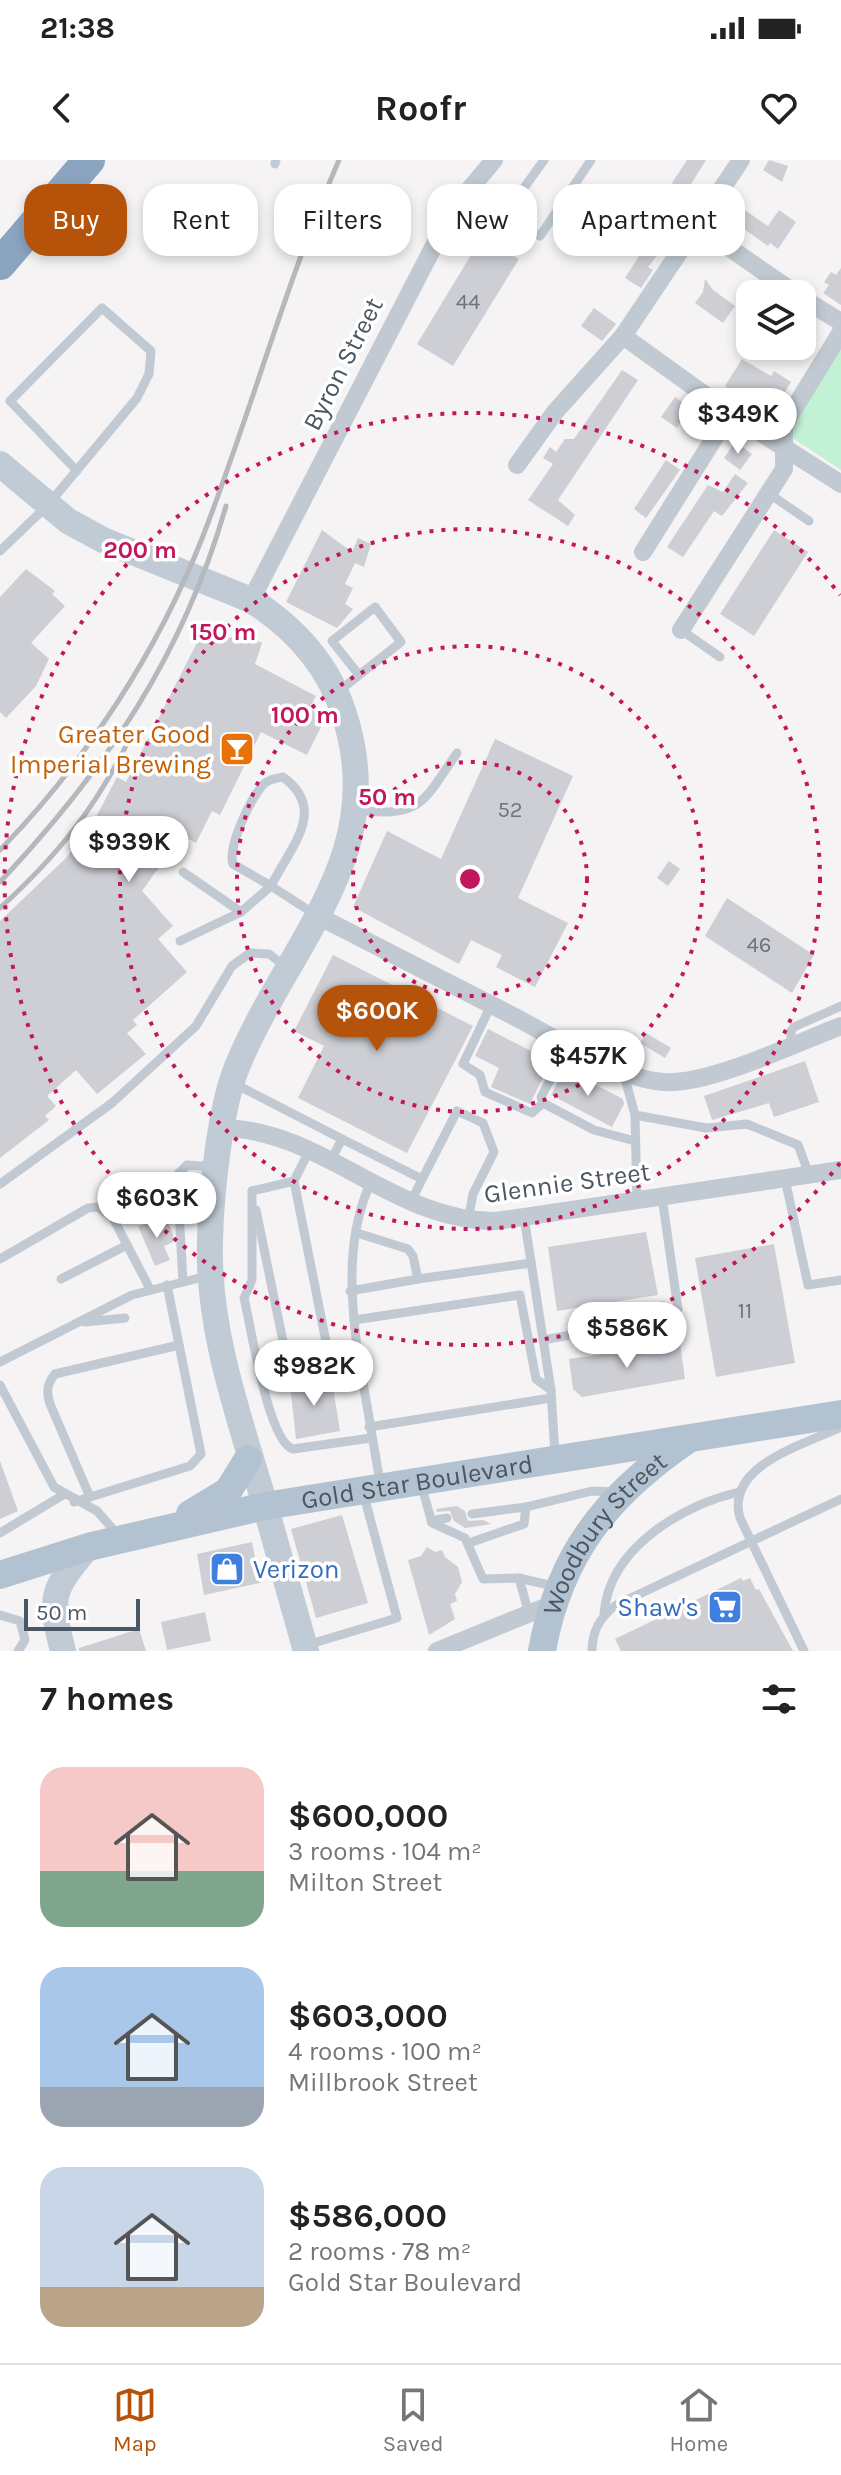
<!DOCTYPE html>
<html lang="en">
<head>
<meta charset="utf-8">
<style>
	body { margin:0; font-family:Karla,sans-serif; background:#f2f2f2; color:#222; height:100vh; display:flex; flex-direction:column; font-size:30px; white-space:nowrap }
	* { box-sizing:border-box; margin:0 }
	p { font-size:26px; color:#767676 }
	.icon { flex:none; width:44px; height:44px; fill:none; stroke:currentColor; stroke-width:2; stroke-linecap:round; stroke-linejoin:round }
	.map { position:relative; height:1491px; overflow:hidden }
	.sheet { display:flex; flex-direction:column; background:#fff; flex:1 }
	.sheet>* { flex:none }
	.hud { position:absolute; left:24px; top:24px; width:794px; height:72px; display:flex; gap:16px }
	.fabs { position:absolute; left:736px; top:120px; display:grid; gap:16px }
	.fabs a { display:grid; place-items:center; width:80px; height:80px; border-radius:16px; background:#fff; box-shadow:0 4px 12px #0003; font-size:40px }
	.scale { position:absolute; left:24px; bottom:20px; width:116px; box-sizing:border-box; padding-left:8px; border:4px solid #4a5661; border-top:0; font-size:22px; line-height:28px; white-space:nowrap; color:#4a5661; -webkit-text-stroke:6px #fff; paint-order:stroke }
	.price { position:absolute; translate:-50% -68px; padding:0 18px; border-radius:28px; background:#fff; color:#222; font-size:26px; line-height:52px; filter:drop-shadow(0 2px 4px #0008) }
	.price::after { content:''; position:absolute; left:50%; top:48px; width:24px; height:18px; margin-left:-12px; background:inherit; clip-path:polygon(0 0,100% 0,50% 100%) }
	.price.on { background:#b45309; color:#fff }
	ul { padding:0; list-style:none }
	li { display:flex; align-items:center; gap:24px; height:200px; padding:0 40px }
	li span { display:grid; place-items:center; flex:none; width:224px; height:160px; border-radius:24px; color:#555 }
	li>.icon { margin-inline-start:auto }
	span .icon { width:96px; height:96px; fill:#fffc; stroke-width:1 }
	li b { font-size:34px }
	h2 { display:flex; justify-content:space-between; align-items:center; height:96px; padding:0 40px; font-size:34px }
	.tag { padding:0 28px; border-radius:24px; background:#fff; box-shadow:0 4px 12px #0003; font-size:28px; line-height:72px }
	.tag.on { background:#b45309; color:#fff }
	.status { display:flex; justify-content:space-between; align-items:center; height:56px; padding:0 40px; background:#fff; direction:ltr }
	.status svg { height:22px; fill:currentColor }
	header { display:flex; justify-content:space-between; align-items:center; height:104px; padding:0 40px; background:#fff; font-size:36px; font-weight:700 }
	.tabs { display:flex; justify-content:space-around; align-items:center; height:112px; border-top:2px solid #e0e0e0; background:#fff; font-size:22px; color:#767676 }
	.tabs a { display:grid; justify-items:center; gap:4px }
	.tabs .on { color:#b45309 }
	.map>svg:first-child { display:block }
	.green { fill:#c3f1d5 }
	.building { fill:#cdcfd5 }
	.lines { fill:none; stroke-linecap:round; stroke-linejoin:round }
	.service { stroke:#c1cad2; stroke-width:9 }
	.minor { stroke:#c1cad2; stroke-width:18 }
	.secondary { stroke:#c1cbd6; stroke-width:26 }
	.primary { stroke:#b3c2d1; stroke-width:28 }
	.motorway { stroke:#8ba5c1; stroke-width:32 }
	.rail { stroke:#b5b8bd; stroke-width:5 }
	.ring { fill:none; stroke:#c2185b; stroke-width:4; stroke-dasharray:4 8 }
	.labels { text-anchor:middle; dominant-baseline:central; stroke-width:7; stroke-linejoin:round; paint-order:stroke }
	.number-label { font-size:22px; fill:#6b747e }
	.street-label { font-size:26px; fill:#4a5661; stroke:#fff }
	.food-label { font-size:26px; fill:#c56008; stroke:#fff; text-anchor:end }
	.shop-label { font-size:26px; fill:#366cbe; stroke:#fff; text-anchor:start }
	.centre { fill:#c2185b; stroke:#fff; stroke-width:4 }
	.ring-label { font-size:24px; text-anchor:middle; font-weight:bold; fill:#c2185b; stroke:#fff; stroke-width:7; stroke-linejoin:round; paint-order:stroke }
</style>
</head>
<body>
<div class="status"><b>21:38</b><svg viewBox="0 0 49 12"><path d="M0 12V9h3v3zM5 12V6h3v6zM10 12V3h3v9zM15 12V0h3v12zM26 1h20v11H26zM47 4h2v5h-2z"/></svg></div>
<header><svg class="icon" aria-label="back" viewBox="0 0 24 24"><path d="M15 5l-7 7 7 7"/></svg>Roofr<svg class="icon" aria-label="heart" viewBox="0 0 24 24"><path d="M12 20l-8-8c-3-5 5-10 8-4 3-6 11-1 8 4z"/></svg></header>
<div class="map">
<svg width="841" height="1491" viewBox="0 0 841 1491">
	<rect width="100%" height="100%" fill="#f5f3f3"/>
	<path class="green" d="M841,188V310L788,275Z"/>
	<g class="building">
		<path d="M687,0H706L686,32L672,23Z"/>
		<path d="M769,0L788,6L782,22L763,10Z"/>
		<path d="M667,43L688,57L648,107L653,110L641,128L625,118L643,90L634,83Z"/>
		<path d="M736,44L768,66L779,50L796,62L778,89L770,83L768,86L744,69L741,73L729,65Z"/>
		<path d="M482,77L519,99L453,206L417,184Z"/>
		<path d="M841,108V145L823,133L829,125L824,122L831,112L836,115Z"/>
		<path d="M705,119L713,130L735,146L723,163L695,143L703,132Z"/>
		<path d="M594,148L616,164L602,181L581,166Z"/>
		<path d="M742,199L771,216L774,211L791,222L771,255L725,226Z"/>
		<path d="M622,210L638,220L558,340L575,355L568,366L528,340L553,304L543,298L550,287L556,292L565,279H574Z"/>
		<path d="M675,237L689,247L677,268L661,257Z"/>
		<path d="M735,282L752,294L740,310L724,298Z"/>
		<path d="M666,300L680,310L646,358L634,349Z"/>
		<path d="M735,314L748,323L722,356L714,351L683,397L667,387L708,325L723,332Z"/>
		<path d="M322,370L352,392L358,378L371,384L364,407L355,403L345,424L353,428L345,444L353,449L337,468L286,442Z"/>
		<path d="M774,370L808,392L754,476L720,454Z"/>
		<path d="M26,409L55,431L52,434L65,446L31,483L49,499L36,526L6,558L0,552V437Z"/>
		<path d="M206,465L231,478L236,469L262,483L255,504L316,536L309,549L326,557L307,595L261,572L220,655L212,651L196,683L182,675L142,731L173,766L158,779L187,812L133,860L137,865L127,873L146,894L97,934L76,910L47,936L56,946L45,956L49,960L0,998V761L66,698L95,659L117,617L126,622Z"/>
		<path d="M495,579L573,616L518,738L568,763L535,827L496,807L502,795L471,780L459,804L353,747L387,671L441,699Z"/>
		<path d="M669,701L680,709L668,726L657,718Z"/>
		<path d="M727,738L814,795L792,833L705,776Z"/>
		<path d="M333,795L473,866L407,993L298,938L324,886L294,871Z"/>
		<path d="M488,869L551,901L530,944L491,927L499,908L475,896Z"/>
		<path d="M646,873L671,888L665,898L640,883Z"/>
		<path d="M805,901L819,942L774,957L769,943L712,960L704,936Z"/>
		<path d="M565,909L623,939L624,944L612,967L551,935Z"/>
		<path d="M166,1058L173,1074V1082L164,1086L170,1100L155,1106L138,1066Z"/>
		<path d="M646,1072L658,1135L557,1151L548,1087Z"/>
		<path d="M774,1084L795,1203L716,1217L695,1098Z"/>
		<path d="M680,1183L685,1219L582,1237L573,1229L569,1199Z"/>
		<path d="M331,1215L340,1271L296,1279L290,1224Z"/>
		<path d="M0,1301L18,1351L0,1359Z"/>
		<path d="M457,1346L465,1351L468,1361L483,1360L491,1364L465,1368L454,1361L450,1351L437,1352L436,1349Z"/>
		<path d="M342,1355L368,1443L316,1458L291,1369Z"/>
		<path d="M252,1382L260,1423L204,1435L197,1394Z"/>
		<path d="M427,1387L435,1392L442,1390L445,1397L458,1407L462,1422L455,1434L457,1441L450,1444L455,1459L429,1475L408,1400L421,1396Z"/>
		<path d="M741,1418L743,1421L750,1418L756,1430L759,1429L793,1491H621L615,1479Z"/>
		<path d="M205,1452L211,1481L167,1490L161,1462Z"/>
		<path d="M139,1469L146,1491H79V1488Z"/>
	</g>
	<g class="lines">
		<g class="service">
			<path d="M275,4L276,0"/>
			<path d="M463,35L540,76L591,0"/>
			<path d="M503,57L544,0"/>
			<path d="M768,333L809,361"/>
			<path d="M0,391L47,346L137,238L149,214L151,191L102,148L10,241L77,311"/>
			<path d="M681,470L720,497"/>
			<path d="M339,531L401,482L375,447L332,481L359,515"/>
			<path d="M283,617C328,650 291,686 271,726L233,704C227,688 252,634 265,623C270,619 277,618 283,617Z"/>
			<path d="M357,650C422,658 423,642 457,593"/>
			<path d="M183,712L241,752L271,726L316,755"/>
			<path d="M180,781L241,752"/>
			<path d="M491,845L463,904L480,915L485,932L532,953L543,943"/>
			<path d="M568,886L541,937L543,943L594,970L635,981"/>
			<path d="M791,886V871L794,867L841,846"/>
			<path d="M623,911L635,955L637,1041"/>
			<path d="M235,924L342,979"/>
			<path d="M635,955L706,968L747,964L798,985L809,1014"/>
			<path d="M330,1002L342,979L422,1019"/>
			<path d="M785,1019L808,1125L841,1120"/>
			<path d="M294,1021L328,1192L357,1187L380,1322"/>
			<path d="M0,1024L112,943L196,866L232,806L250,793L269,794L285,806"/>
			<path d="M252,1031V1120L244,1138C251,1166 268,1282 293,1289L371,1278"/>
			<path d="M252,1031L294,1021L309,991"/>
			<path d="M411,1041L457,951L483,963L494,992L473,1034L468,1061"/>
			<path d="M256,1050L285,1191L295,1196L328,1192"/>
			<path d="M524,1057L551,1230L555,1295"/>
			<path d="M0,1099L88,1048L98,1047L113,1058L150,1129"/>
			<path d="M61,1119L127,1085"/>
			<path d="M418,1119L531,1103"/>
			<path d="M183,1122L177,1015L187,1005L215,1007"/>
			<path d="M350,1131L418,1119L413,1096L408,1089L357,1073"/>
			<path d="M354,1160L520,1135L536,1219L551,1230"/>
			<path d="M85,1162L125,1158"/>
			<path d="M543,1180L665,1158L678,1149L662,1037"/>
			<path d="M357,1187C350,1132 347,1073 371,1022"/>
			<path d="M0,1202L132,1135L207,1116"/>
			<path d="M0,1225L54,1327L97,1351L119,1376"/>
			<path d="M369,1267L551,1238"/>
			<path d="M421,1324L432,1363L465,1378L483,1419L519,1418L529,1454"/>
			<path d="M90,1337L50,1244C46,1231 47,1224 55,1214L179,1185"/>
			<path d="M74,1342L190,1306L201,1294L167,1125"/>
			<path d="M472,1354L526,1347"/>
			<path d="M431,1361L447,1358"/>
			<path d="M0,1373L63,1335"/>
			<path d="M469,1383L524,1364L526,1347L592,1331L616,1332"/>
			<path d="M519,1418L557,1427"/>
			<path d="M604,1454C609,1388 681,1346 739,1332"/>
			<path d="M0,1455L20,1461L25,1480L18,1491"/>
			<path d="M307,1485L397,1458L364,1336"/>
			<path d="M592,1491C592,1471 600,1457 616,1445L841,1339"/>
			<path d="M804,1491L740,1358C725,1305 804,1285 841,1267"/>
		</g>
		<g class="minor">
			<path d="M698,66L796,134"/>
			<path d="M802,138L841,162"/>
			<path d="M623,176L730,253L841,324"/>
			<path d="M517,305L555,252L623,176L741,0"/>
			<path d="M643,392L730,253"/>
			<path d="M251,440L453,49L494,0"/>
			<path d="M681,470L784,309V265L841,172"/>
			<path d="M316,755C383,790 450,824 517,858C559,880 627,925 674,922C718,920 797,883 841,866"/>
			<path d="M222,968C322,969 394,1062 496,1061L841,1010"/>
			<path d="M437,1491L555,1443"/>
		</g>
		<g class="secondary">
			<path d="M0,304L68,361L103,380L251,440C295,468 328,504 344,554C391,696 287,784 237,907C220,948 211,1034 210,1080C207,1171 240,1259 265,1345C279,1394 292,1442 306,1491"/>
			<path d="M63,1491C49,1437 51,1430 88,1387"/>
		</g>
		<g class="primary">
			<path d="M190,1354L228,1331L248,1299"/>
			<path id="s1" d="M0,1415L88,1387L265,1346L841,1254"/>
			<path id="s2" d="M542,1491C559,1395 607,1335 686,1281"/>
		</g>
		<path class="motorway" d="M0,104L89,0"/>
		<g class="rail">
			<path d="M0,690C86,602 158,491 203,376C251,252 286,122 339,0"/>
			<path d="M0,722C106,609 183,496 226,346"/>
			<path d="M0,748C58,695 95,649 130,578"/>
		</g>
	</g>
	<g class="ring">
		<circle cx="470" cy="719" r="117"/>
		<circle cx="470" cy="719" r="233"/>
		<circle cx="470" cy="719" r="350"/>
		<path d="M840 1003A466 466 0 1 1 840 435"/>
	</g>
	<defs>
		<g id="bar-square" transform="scale(1.8)"><rect x="-9" y="-9" width="18" height="18" rx="4" fill="#e8710a" stroke="#fff"/><path d="M-6-5H6L.8 .8V4.5H3.5V6h-7V4.5H-.8V.8Z" fill="#fff"/></g>
		<g id="shop-square" transform="scale(1.8)"><rect x="-9" y="-9" width="18" height="18" rx="4" fill="#3f7fe0" stroke="#fff"/><path d="M-5-2.5h2.3a2.7 3.5 0 0 1 5.4 0H5L5.5 6h-11ZM-1.5-2.5h3a1.5 2.3 0 0 0-3 0Z" fill="#fff"/></g>
		<g id="supermarket-square" transform="scale(1.8)"><rect x="-9" y="-9" width="18" height="18" rx="4" fill="#3f7fe0" stroke="#fff"/><path d="M-6-5.5h2.5l.6 2H6L4.5 2H-2.5L-4.4-4H-6ZM-1.5 3.2a1.3 1.3 0 1 0 .1 0ZM3 3.2a1.3 1.3 0 1 0 .1 0Z" fill="#fff"/></g>
	</defs>
	<g fill-rule="evenodd">
		<use href="#bar-square" x="237" y="589"/>
		<use href="#shop-square" x="227" y="1409"/>
		<use href="#supermarket-square" x="725" y="1447"/>
	</g>
	<g class="labels">
		<g class="number-label">
			<text x="468" y="142">44</text>
			<text x="510" y="650">52</text>
			<text x="759" y="785">46</text>
			<text x="745" y="1151">11</text>
		</g>
		<g class="street-label">
			<text transform="translate(343 204) rotate(-63)">Byron Street</text>
			<text transform="translate(567 1023) rotate(-8)">Glennie Street</text>
			<text stroke="none"><textPath href="#s1" startOffset="428">Gold Star Boulevard</textPath></text>
			<text stroke="none"><textPath href="#s2" startOffset="136">Woodbury Street</textPath></text>
		</g>
		<g class="food-label">
			<text x="211" y="574">Greater Good<tspan x="211" dy="30">Imperial Brewing</tspan></text>
		</g>
		<g class="shop-label">
			<text x="253" y="1409">Verizon</text>
			<text x="699" y="1447" text-anchor="end">Shaw's</text>
		</g>
	</g>
	<circle cx="470" cy="719" r="12" class="centre"/>
	<g class="ring-label">
		<text x="140" y="398">200 m</text>
		<text x="223" y="480">150 m</text>
		<text x="305" y="563">100 m</text>
		<text x="387" y="645">50 m</text>
	</g>
</svg>
<div class="fabs">
<a><svg class="icon" aria-label="layers" viewBox="0 0 24 24"><path d="M12 4l9 5-9 5-9-5zM3 14l9 5 9-5"/></svg></a>
</div>
<div class="scale">50 m</div>
<b class="price" style="left:738px;top:296px">$349K</b>
<b class="price" style="left:129px;top:724px">$939K</b>
<b class="price on" style="left:377px;top:893px">$600K</b>
<b class="price" style="left:588px;top:938px">$457K</b>
<b class="price" style="left:157px;top:1080px">$603K</b>
<b class="price" style="left:627px;top:1210px">$586K</b>
<b class="price" style="left:314px;top:1248px">$982K</b>
<div class="hud">
<a class="tag on">Buy</a>
<a class="tag">Rent</a>
<a class="tag">Filters</a>
<a class="tag">New</a>
<a class="tag">Apartment</a>
</div>
</div>
<section class="sheet">
<h2>7 homes<svg class="icon" aria-label="filters" viewBox="0 0 24 24"><path d="M4 7h16M4 17h16"/><circle cx="9" cy="7" r="2"/><circle cx="15" cy="17" r="2"/></svg></h2>
<ul>
<li><span style="background:linear-gradient(#f6c9c9 65%,#7fa58c 0)"><svg class="icon" aria-label="home" viewBox="0 0 24 24"><path d="M3 11l9-7 9 7M6 9v11h12V9"/></svg></span><div><b>$600,000</b><p>3 rooms · 104 m²</p><p>Milton Street</p></div></li>
<li><span style="background:linear-gradient(#a9c7e8 75%,#9aa5b1 0)"><svg class="icon" aria-label="home" viewBox="0 0 24 24"><path d="M3 11l9-7 9 7M6 9v11h12V9"/></svg></span><div><b>$603,000</b><p>4 rooms · 100 m²</p><p>Millbrook Street</p></div></li>
<li><span style="background:linear-gradient(#c9d6e8 75%,#b9a48a 0)"><svg class="icon" aria-label="home" viewBox="0 0 24 24"><path d="M3 11l9-7 9 7M6 9v11h12V9"/></svg></span><div><b>$586,000</b><p>2 rooms · 78 m²</p><p>Gold Star Boulevard</p></div></li>
</ul>
</section>
<nav class="tabs">
<a class="on"><svg class="icon" aria-label="map" viewBox="0 0 24 24"><path d="M3 6l6-2 6 2 6-2v14l-6 2-6-2-6 2zM9 4v14M15 6v14"/></svg>Map</a>
<a><svg class="icon" aria-label="saved" viewBox="0 0 24 24"><path d="M7 4h10v16l-5-4-5 4z"/></svg>Saved</a>
<a><svg class="icon" aria-label="home" viewBox="0 0 24 24"><path d="M3 11l9-7 9 7M6 9v11h12V9"/></svg>Home</a>
</nav>
</body>
</html>
